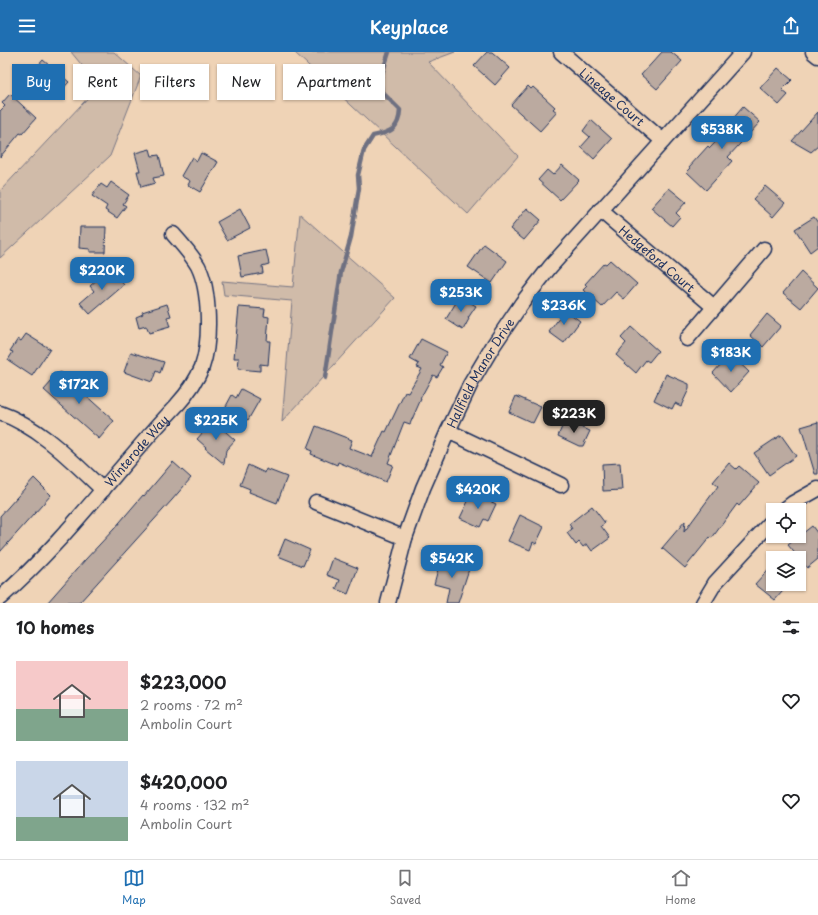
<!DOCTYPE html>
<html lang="en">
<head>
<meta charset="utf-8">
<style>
	body { margin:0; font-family:"Playpen Sans",sans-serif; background:#f2f2f2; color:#202124; height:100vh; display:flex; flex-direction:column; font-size:15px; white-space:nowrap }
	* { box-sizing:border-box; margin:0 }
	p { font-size:13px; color:#757577 }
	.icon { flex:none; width:22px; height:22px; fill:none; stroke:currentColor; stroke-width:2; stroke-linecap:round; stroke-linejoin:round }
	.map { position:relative; height:551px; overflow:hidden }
	.panel { display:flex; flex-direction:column; background:#fff; flex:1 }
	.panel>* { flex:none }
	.guide { position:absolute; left:12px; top:12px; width:400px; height:36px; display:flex; gap:8px }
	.tools { position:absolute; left:766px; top:451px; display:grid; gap:8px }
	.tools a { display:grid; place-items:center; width:40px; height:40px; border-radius:0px; background:#fff; box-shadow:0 1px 3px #0004; font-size:20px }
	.price { position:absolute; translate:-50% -34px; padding:0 9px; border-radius:8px; background:#1f6fb2; color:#fff; font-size:13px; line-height:26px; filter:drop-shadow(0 1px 2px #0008) }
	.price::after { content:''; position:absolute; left:50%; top:24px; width:12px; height:9px; margin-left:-6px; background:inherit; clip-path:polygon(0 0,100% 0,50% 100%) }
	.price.current { background:#222; color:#fff }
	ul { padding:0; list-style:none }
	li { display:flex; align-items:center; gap:12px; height:100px; padding:0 16px }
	li span { display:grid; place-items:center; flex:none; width:112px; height:80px; border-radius:0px; color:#555 }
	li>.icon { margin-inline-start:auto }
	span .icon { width:48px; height:48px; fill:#fffc; stroke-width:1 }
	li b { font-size:17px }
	h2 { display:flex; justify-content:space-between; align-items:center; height:48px; padding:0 16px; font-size:17px }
	.pill { padding:0 14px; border-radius:0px; background:#fff; box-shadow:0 1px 3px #0004; font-size:14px; line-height:36px }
	.pill.current { background:#1f6fb2; color:#fff }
	header { display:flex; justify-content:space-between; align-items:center; height:52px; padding:0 16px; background:#1f6fb2; color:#fff; font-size:18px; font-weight:600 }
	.tabs { display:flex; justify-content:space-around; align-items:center; height:56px; border-top:1px solid #e0e0e0; background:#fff; font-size:11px; color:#757577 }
	.tabs a { display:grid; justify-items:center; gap:2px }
	.tabs .current { color:#1f6fb2 }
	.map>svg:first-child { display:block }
	.green { fill:#d0bba9; stroke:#767584 }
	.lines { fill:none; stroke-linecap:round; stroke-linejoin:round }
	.stream { stroke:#6e7081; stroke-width:4.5 }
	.building { fill:#bbaaa0; stroke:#1b2f5e }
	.minor-casing { stroke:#1b2f5e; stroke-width:17 }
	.minor { stroke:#efd3b6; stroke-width:14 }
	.labels { text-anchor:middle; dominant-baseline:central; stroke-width:3.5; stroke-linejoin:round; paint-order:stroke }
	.street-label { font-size:12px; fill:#1b2f5e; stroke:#efd3b6 }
</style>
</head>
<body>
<header><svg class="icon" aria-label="menu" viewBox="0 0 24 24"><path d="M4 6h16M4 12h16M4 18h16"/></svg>Keyplace<svg class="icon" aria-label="share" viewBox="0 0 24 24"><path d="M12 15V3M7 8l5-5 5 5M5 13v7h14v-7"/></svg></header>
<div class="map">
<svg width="818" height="551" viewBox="0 0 818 551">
	<rect width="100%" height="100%" fill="#efd3b6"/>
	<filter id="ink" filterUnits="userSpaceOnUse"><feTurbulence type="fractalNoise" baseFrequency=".025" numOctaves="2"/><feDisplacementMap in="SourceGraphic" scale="8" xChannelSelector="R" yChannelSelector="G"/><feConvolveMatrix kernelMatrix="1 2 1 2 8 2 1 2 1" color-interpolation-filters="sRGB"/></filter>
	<g filter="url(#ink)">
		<g class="green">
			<path d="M71,0H114L141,24L110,104L0,206V139L99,34Z"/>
			<path d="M294,0H455L428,10L518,104L468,162Z"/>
			<path d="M300,162L395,246L282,370L292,249L224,243L222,229L293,235Z"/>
		</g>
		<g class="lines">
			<path class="stream" d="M325,326L341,220L351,185L359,136L358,123L364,98L373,84C390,80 399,78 400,58L382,40L380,28L389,0"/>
		</g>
		<g class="building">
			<path d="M487,0H492L510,16L495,33L474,14Z"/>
			<path d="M662,0H671L682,9L657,37L641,23Z"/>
			<path d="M43,8L69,30L58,42L52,37L48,42L32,28L39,19L36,16Z"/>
			<path d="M778,16L792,28L782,38L788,43L779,53L760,36Z"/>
			<path d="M528,34L531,37L533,35L555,55L553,57L557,60L540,79L511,53Z"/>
			<path d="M10,42L36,66L22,82L20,81L0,105V59L5,54L2,51Z"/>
			<path d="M743,55L760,70L728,105L732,109L706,138L687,120L691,116L689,115L708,94L710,96L727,78L725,76Z"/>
			<path d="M818,60V94L811,100L792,89Z"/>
			<path d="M591,68L612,87L594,107L581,95L590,85L583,79Z"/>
			<path d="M150,97L152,104L159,103L164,124L153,126L155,131L141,135L137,119H140L135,101Z"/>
			<path d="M201,101L218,110L200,140L188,133L190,129L181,124L192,105L197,109Z"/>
			<path d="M562,113L579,128L560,148L538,128L547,118L553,123Z"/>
			<path d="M111,130L129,143L123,152L126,154L117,166L105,158L107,154L92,144L101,132L107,136Z"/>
			<path d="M765,134L785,151L773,165L753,147Z"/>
			<path d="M669,136L686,150L676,161L680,165L672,174L651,156Z"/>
			<path d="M527,156L541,168L524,188L510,177Z"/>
			<path d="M240,157L250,176L227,188L217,170Z"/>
			<path d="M814,165L818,171V194L810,200L795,177Z"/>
			<path d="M80,175H106L105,200H90V197L79,196Z"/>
			<path d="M484,192L507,209L492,231L468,215Z"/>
			<path d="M266,198L269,212L262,214L263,221L242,225L238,204Z"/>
			<path d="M610,208L637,232L624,247L616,240L602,255L583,238L587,234L585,232L604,211L606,212Z"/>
			<path d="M110,216L124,233L90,262L80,251L94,239L90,234Z"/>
			<path d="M801,220L818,236L801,256L783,241Z"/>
			<path d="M460,244L476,254L468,266L469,267L463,278L446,267Z"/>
			<path d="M167,252L171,264L167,265L170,275L149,281L146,274L139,276L136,265L143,262L142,260Z"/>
			<path d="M239,255L265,257L264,264L269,265L267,289H270L268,313L260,312V319L238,317L239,306H234Z"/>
			<path d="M565,258L580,269L564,291L549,280Z"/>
			<path d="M767,262L781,274L763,295L750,283Z"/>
			<path d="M631,275L658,299L649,310L646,308L636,321L616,303L626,291L621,286Z"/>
			<path d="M26,282L50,297L32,324L8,308L13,300L10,299L18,287L21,289Z"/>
			<path d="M421,287L447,300L440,313L443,315L437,325L433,323L420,347H421L410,372L404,370L388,411L393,413L386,430L338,410L337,413L311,402L312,399L307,397L316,374L352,388L349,396L372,405L384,379L386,380L405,340L408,341L422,317L417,315L419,312L410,307Z"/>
			<path d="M131,300L164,310L160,321L156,319L152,330L124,320Z"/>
			<path d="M730,302L749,320L731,340L713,321Z"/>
			<path d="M60,320L114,369L99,387L44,338Z"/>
			<path d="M666,322L689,332V337L681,354L675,351L672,357L654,348Z"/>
			<path d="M241,337L260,347L248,368L225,356L232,343L236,346Z"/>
			<path d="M516,344L541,355L533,371L509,360Z"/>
			<path d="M565,368L590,379L583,394H579L558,384Z"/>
			<path d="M818,370V422H815L801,375Z"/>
			<path d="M211,371H216L235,388L226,398L224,412L205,396L206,395L197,387Z"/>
			<path d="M781,383L796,404L769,423L754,401Z"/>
			<path d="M173,410L191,426L172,448L79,551H47L85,508L114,477L143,443L144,444Z"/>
			<path d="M620,411L622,438L603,439L602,412Z"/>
			<path d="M729,411L736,417L739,414L759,431L739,454L737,452L712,486L710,485L685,516L662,496L685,469L684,480L718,434L713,430Z"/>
			<path d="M248,413L265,421L266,417L287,425L277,451L249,440L250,437L240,433Z"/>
			<path d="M34,426L51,443L0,500V464Z"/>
			<path d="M472,441L496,452L488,469L484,467L480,475L460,466Z"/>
			<path d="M592,454L605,471L601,474L610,486L592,499L587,492L583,495L579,490L576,493L567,481L572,477L569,472Z"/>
			<path d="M520,463L544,475L536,492L533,490L530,498L508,489Z"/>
			<path d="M812,474L818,482V507L807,516L788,493Z"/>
			<path d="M285,487L310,498L303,514L278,504Z"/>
			<path d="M333,506L358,516L348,542L336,537L340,528L327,523Z"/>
			<path d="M441,506L470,514L458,551H446L449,536L434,532Z"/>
			<path d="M773,512V532H789L775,548L755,532Z"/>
		</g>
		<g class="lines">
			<g class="minor-casing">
				<g id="minor">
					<path id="s1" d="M561,0L663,89"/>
					<path d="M813,0L818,4"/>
					<path id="s2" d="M600,158L714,255"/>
					<path d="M687,287L764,197"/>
					<path d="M0,361C40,375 72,409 103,438"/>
					<path d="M448,379L561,433"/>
					<path d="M316,450L405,486"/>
					<path d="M784,458L793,451L818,437"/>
					<path id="s3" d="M0,546C66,489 117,416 177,353C187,342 196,330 202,315C211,289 210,238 198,214C191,202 182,192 173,182"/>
					<path id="s4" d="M388,551L405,486L423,436L448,379L471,331L493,294L522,251L550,215L743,0"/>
					<path d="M703,551L715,531L773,468"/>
				</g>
			</g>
			<use href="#minor" class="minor"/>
		</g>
	</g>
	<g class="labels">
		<g class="street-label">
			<text stroke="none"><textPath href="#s1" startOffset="68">Lineage Court</textPath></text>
			<text stroke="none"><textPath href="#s2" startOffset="75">Hedgeford Court</textPath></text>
			<text stroke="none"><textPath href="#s4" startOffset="249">Hallfield Manor Drive</textPath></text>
			<text stroke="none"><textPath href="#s3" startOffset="201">Winterode Way</textPath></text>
		</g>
	</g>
</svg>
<div class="tools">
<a><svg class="icon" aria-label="locate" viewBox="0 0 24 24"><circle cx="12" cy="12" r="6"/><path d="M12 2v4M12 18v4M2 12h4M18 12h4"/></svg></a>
<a><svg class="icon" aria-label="layers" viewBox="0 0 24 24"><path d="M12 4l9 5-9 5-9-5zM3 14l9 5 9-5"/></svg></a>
</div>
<b class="price" style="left:722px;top:98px">$538K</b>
<b class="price" style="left:102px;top:239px">$220K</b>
<b class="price" style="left:461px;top:261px">$253K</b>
<b class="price" style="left:564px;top:274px">$236K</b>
<b class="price" style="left:731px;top:321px">$183K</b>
<b class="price" style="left:79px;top:353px">$172K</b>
<b class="price current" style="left:574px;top:382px">$223K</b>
<b class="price" style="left:216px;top:389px">$225K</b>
<b class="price" style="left:478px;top:458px">$420K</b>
<b class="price" style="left:452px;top:527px">$542K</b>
<div class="guide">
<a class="pill current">Buy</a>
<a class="pill">Rent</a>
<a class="pill">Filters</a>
<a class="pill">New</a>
<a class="pill">Apartment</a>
</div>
</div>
<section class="panel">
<h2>10 homes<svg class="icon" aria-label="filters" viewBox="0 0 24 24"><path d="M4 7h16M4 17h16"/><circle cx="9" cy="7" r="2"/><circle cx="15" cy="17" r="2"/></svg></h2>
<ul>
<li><span style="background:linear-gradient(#f6c9c9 60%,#7fa58c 0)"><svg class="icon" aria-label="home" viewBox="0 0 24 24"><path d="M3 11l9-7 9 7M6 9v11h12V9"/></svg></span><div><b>$223,000</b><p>2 rooms · 72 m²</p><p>Ambolin Court</p></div><svg class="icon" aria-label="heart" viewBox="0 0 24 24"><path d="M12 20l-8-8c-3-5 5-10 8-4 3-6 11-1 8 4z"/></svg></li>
<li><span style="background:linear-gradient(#c9d6e8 70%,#7fa58c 0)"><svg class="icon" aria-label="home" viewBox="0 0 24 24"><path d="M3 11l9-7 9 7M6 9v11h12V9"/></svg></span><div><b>$420,000</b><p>4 rooms · 132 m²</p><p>Ambolin Court</p></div><svg class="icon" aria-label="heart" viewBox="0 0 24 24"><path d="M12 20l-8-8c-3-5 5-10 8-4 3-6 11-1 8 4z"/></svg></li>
</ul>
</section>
<nav class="tabs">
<a class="current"><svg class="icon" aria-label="map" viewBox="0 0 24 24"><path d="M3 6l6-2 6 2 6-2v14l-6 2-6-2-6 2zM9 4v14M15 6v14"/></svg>Map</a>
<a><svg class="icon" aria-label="saved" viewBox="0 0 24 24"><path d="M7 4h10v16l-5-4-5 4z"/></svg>Saved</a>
<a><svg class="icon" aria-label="home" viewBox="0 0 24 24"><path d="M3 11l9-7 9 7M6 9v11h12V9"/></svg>Home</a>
</nav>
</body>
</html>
